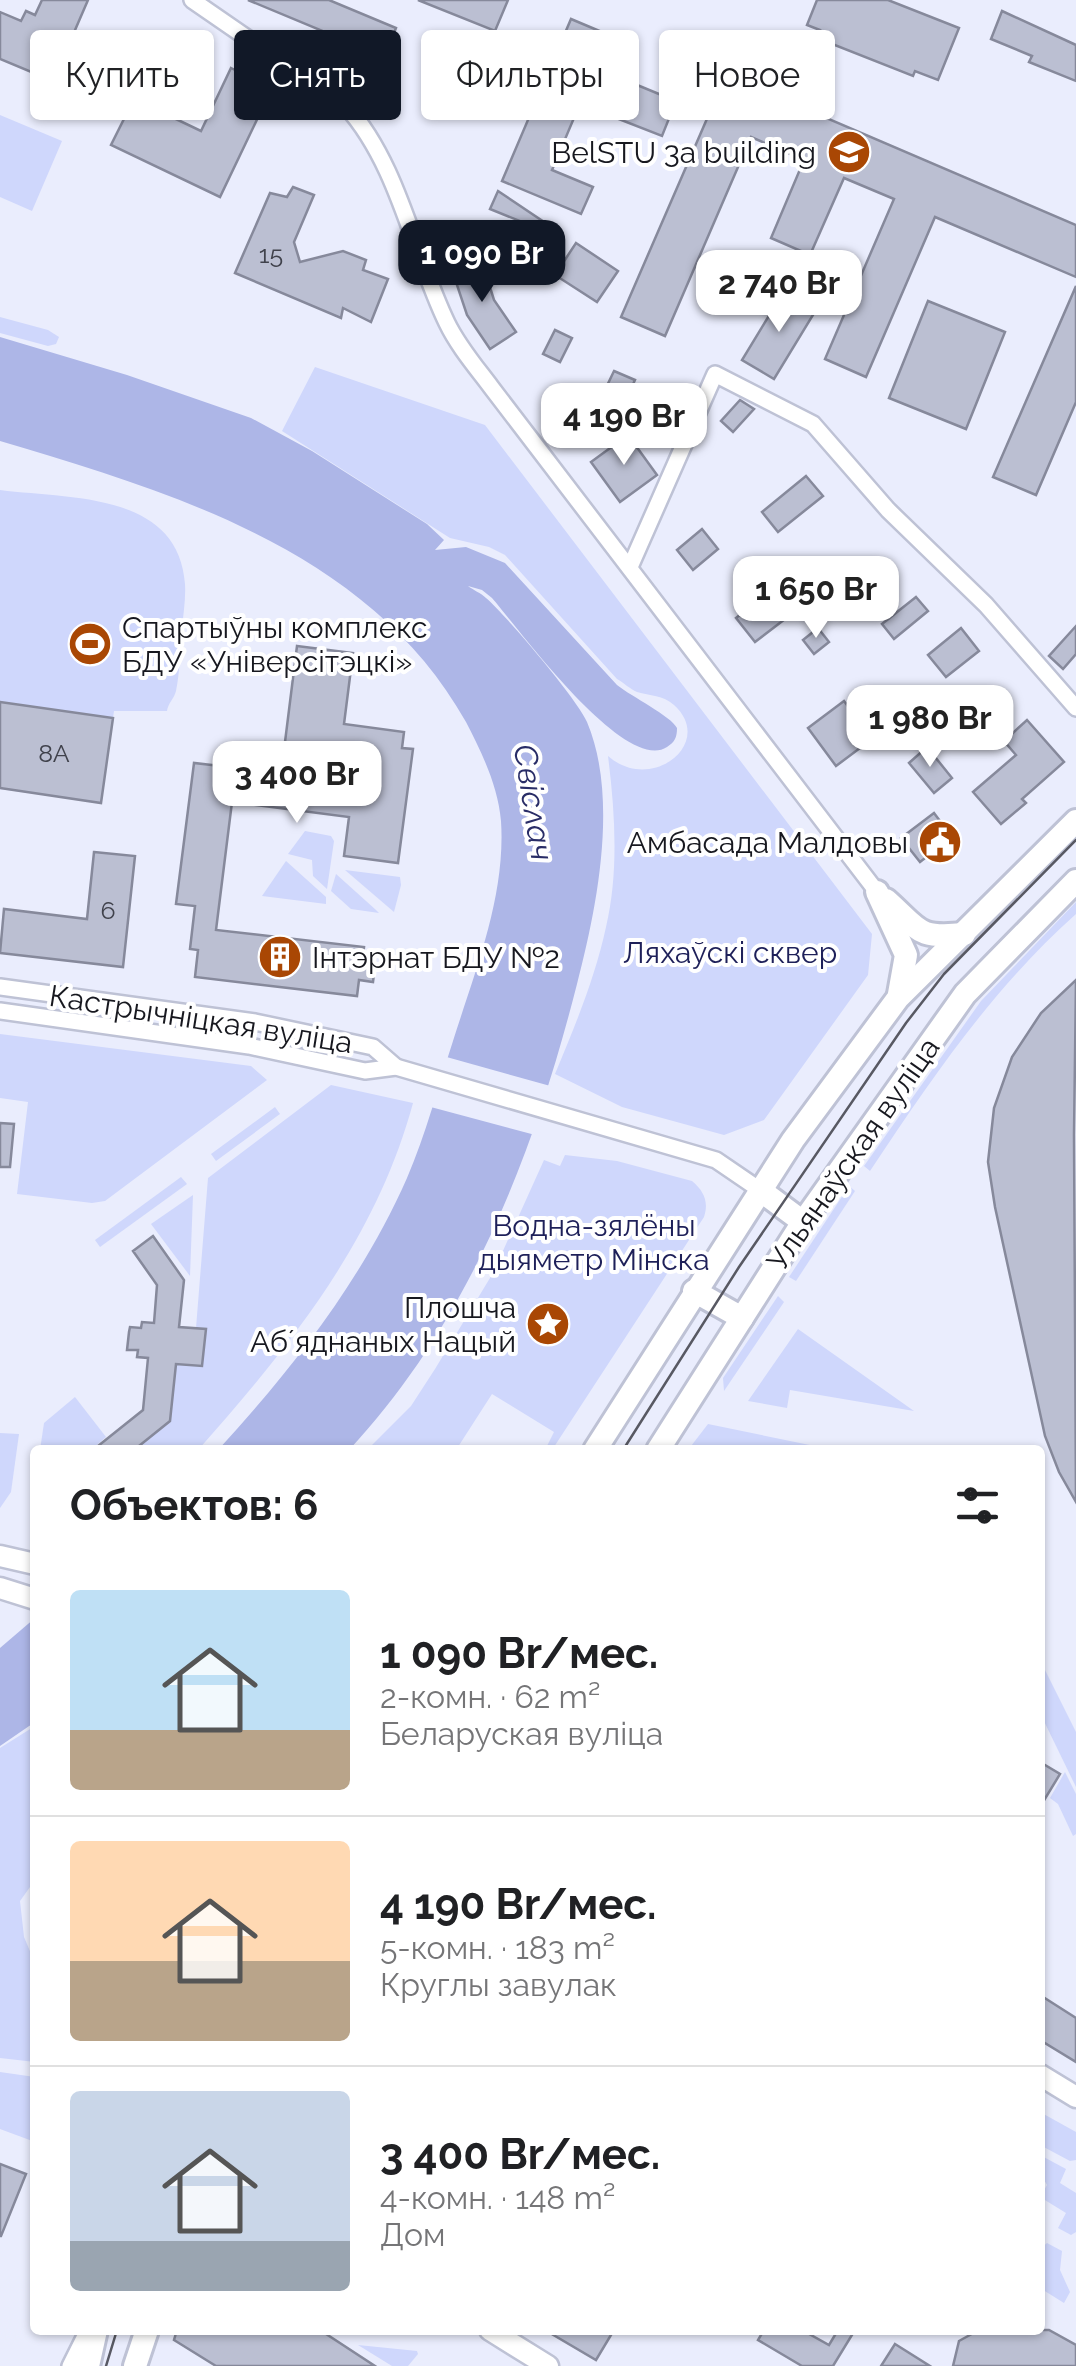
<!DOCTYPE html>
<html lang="ru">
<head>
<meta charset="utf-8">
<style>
	body { margin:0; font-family:Raleway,sans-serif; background:#f6f6f6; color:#202124; height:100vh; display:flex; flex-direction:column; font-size:38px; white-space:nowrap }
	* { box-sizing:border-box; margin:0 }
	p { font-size:32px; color:#757577 }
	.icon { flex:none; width:55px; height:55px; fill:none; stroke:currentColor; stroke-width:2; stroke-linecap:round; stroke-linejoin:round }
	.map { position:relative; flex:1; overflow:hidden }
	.drawer { position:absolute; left:30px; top:1445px; width:1015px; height:890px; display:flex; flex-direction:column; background:#fff; border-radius:10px; box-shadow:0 2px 8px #0004 }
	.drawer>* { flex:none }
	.guide { position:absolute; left:30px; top:30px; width:1018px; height:90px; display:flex; gap:20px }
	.price { position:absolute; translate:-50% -85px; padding:0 22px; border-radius:20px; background:#fff; color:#222; font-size:32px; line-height:65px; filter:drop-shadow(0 2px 5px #0008) }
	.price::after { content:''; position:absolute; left:50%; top:60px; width:30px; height:22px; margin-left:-15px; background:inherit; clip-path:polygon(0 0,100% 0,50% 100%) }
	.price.active { background:#111827; color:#fff }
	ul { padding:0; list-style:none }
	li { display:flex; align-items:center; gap:30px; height:250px; padding:0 40px }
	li+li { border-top:2px solid #e0e0e0 }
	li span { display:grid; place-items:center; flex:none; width:280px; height:200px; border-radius:10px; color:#555 }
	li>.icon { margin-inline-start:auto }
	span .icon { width:120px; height:120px; fill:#fffc; stroke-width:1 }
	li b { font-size:42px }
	h2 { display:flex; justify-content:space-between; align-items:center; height:120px; padding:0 40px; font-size:42px }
	.tag { padding:0 35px; border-radius:10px; background:#fff; box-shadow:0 2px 8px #0004; font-size:35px; line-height:90px }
	.tag.active { background:#111827; color:#fff }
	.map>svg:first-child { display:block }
	.green { fill:#cfd7fc }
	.water { fill:#adb6e7 }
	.pier { fill:#eaedfd }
	.building { fill:#bbbfd2; stroke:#86899b; stroke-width:2.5 }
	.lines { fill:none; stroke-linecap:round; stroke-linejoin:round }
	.street-casing { stroke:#bec2d5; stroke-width:20 }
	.secondary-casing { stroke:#bec2d5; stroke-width:25 }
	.primary-casing { stroke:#bec2d5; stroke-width:28 }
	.street { stroke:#fff; stroke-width:15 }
	.secondary { stroke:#fff; stroke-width:20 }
	.primary { stroke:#fff; stroke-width:22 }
	.tram { stroke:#585963; stroke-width:2.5 }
	.labels { text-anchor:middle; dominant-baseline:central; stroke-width:8; stroke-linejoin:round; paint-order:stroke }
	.number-label { font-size:25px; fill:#40424c }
	.poi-label { font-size:30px; fill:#17181f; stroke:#fff; text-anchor:end }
	.park-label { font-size:30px; fill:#1e2059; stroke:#fff }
	.street-label { font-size:30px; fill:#17181f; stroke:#fff }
	.water-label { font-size:32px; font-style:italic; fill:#292d67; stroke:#fff }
</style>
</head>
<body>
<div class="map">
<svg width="1076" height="2366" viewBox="0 0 1076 2366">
	<rect width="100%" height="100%" fill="#eaedfd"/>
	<g class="green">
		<path d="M0,115L62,141L32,211L0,197Z"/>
		<path d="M0,317L48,330L59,337L56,344L48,346L0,333Z"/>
		<path d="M315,367L485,425L872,934L868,975L764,1120L724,1135L622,1107L555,1074C575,1026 595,978 606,927C619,872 615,812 608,756C651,794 716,743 674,705C663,695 650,696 637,692C630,689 624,683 617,679L505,555L489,547L450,538L282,431Z"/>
		<path d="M0,490C68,499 178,491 185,584C186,599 183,615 182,630C180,649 180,672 176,691C174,699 168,703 167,711H114L101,803L0,789Z"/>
		<path d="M305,831L331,836L334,841L327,889L313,876L312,860L288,854Z"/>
		<path d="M286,861L326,897V904L262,896Z"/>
		<path d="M345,870L400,877L401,885L394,912Z"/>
		<path d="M336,874L376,910L379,913L351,909L331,891Z"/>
		<path d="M1076,902V914C992,989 932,1078 870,1171L864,1166L981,1001Z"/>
		<path d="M0,1034L251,1066L267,1080L105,1201L92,1203L17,1194L28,1102L0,1098Z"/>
		<path d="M331,1085L413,1103C376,1240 290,1346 198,1450H134L170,1420L176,1364L202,1366L206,1330L196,1328L208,1178Z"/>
		<path d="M275,1107L280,1114L216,1161L211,1154Z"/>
		<path d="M565,1155L617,1161L692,1181C704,1191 709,1202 704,1217L552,1450H545L554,1432L492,1394L456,1450H367L411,1406L435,1369L493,1273L544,1160L560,1166Z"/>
		<path d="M181,1177L187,1184L100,1247L95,1240Z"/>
		<path d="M849,1186L855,1191L796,1281L789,1277Z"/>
		<path d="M193,1195L190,1276L151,1224Z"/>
		<path d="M778,1296L784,1302L724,1391L723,1378Z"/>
		<path d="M798,1329L914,1411L790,1390L787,1408L748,1401Z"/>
		<path d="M75,1397L106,1437L91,1450H40L44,1423Z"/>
		<path d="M708,1424L834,1450H688Z"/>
		<path d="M0,1433L19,1434L11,1492L0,1508Z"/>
		<path d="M1040,1660L1076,1732V1787L1040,1713Z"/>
		<path d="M35,1726V1880L20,1901L24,1937L35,1963V2062L0,2058V1748Z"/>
		<path d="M1065,1772L1076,1794V1834L1073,1836L1058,1804L1050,1798Z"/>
		<path d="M0,2072L35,2077V2142L0,2129Z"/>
		<path d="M1040,2112L1076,2132V2160L1070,2161L1040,2145Z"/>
		<path d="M1040,2155L1066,2169L1060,2183L1076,2193V2232L1071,2235L1058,2228L1066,2213L1040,2197L1047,2185L1040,2173Z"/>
		<path d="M1047,2243L1062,2251L1060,2270L1070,2292L1064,2303L1040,2288V2249Z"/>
		<path d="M358,2345L417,2351L418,2354L408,2366H392Z"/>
	</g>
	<g class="water">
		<path d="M0,337L127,375L251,418L312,451L427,524L444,540L435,550L466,547L505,563L617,685C632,697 671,716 677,728C677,737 675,742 667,747C625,775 518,628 492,598L482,590L468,586C473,590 481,593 486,598C506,615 578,700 587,722C619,798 597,907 577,984C534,1153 470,1320 349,1450H218C293,1368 362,1280 407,1178C426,1134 438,1087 453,1041C475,971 506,896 501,821C498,786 482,753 466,722C371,552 175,493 0,441Z"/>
		<path d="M35,1618V1722L0,1746V1648Z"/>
	</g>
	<path class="pier" d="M443,1056L554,1087L539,1136L427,1106Z"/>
	<g class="building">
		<path d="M42,0H88L53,81L0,59V12L21,21L26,11L35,15Z"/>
		<path d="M248,0H329L396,28L385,57Z"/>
		<path d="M418,0H508L495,31Z"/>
		<path d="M817,0H888L959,28L938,80L915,71L913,76L817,38L820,30L807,25Z"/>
		<path d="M1002,11L1076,45V81L1029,62L1032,56L991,39Z"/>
		<path d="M571,19L609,35L552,170L593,187L581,214L502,181Z"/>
		<path d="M231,68L272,88L220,197L111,145L134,99L201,131Z"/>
		<path d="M726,75L1076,225V277L935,217L866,377L825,359L894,199L844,178L810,255L771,238L804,160L751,137L665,336L621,317Z"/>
		<path d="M625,80L676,101L662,136L611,116Z"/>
		<path d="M293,187L314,195L294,242L300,262L343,251L366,260L363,270L388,279L371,322L343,308L341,318L235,273L270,193L287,197Z"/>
		<path d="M498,191L550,226L547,232L490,209Z"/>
		<path d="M576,243L618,271L597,302L555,275Z"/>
		<path d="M482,262L494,300L516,332L490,349L467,315L453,273Z"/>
		<path d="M1076,286V402L1036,495L993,477Z"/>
		<path d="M784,291L816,310L774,379L742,360Z"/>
		<path d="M928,301L1005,332L966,429L889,398Z"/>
		<path d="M555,330L572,338L560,362L543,354Z"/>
		<path d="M614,371L635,380L625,402L604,392Z"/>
		<path d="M740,400L754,409L733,432L721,421Z"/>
		<path d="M628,435L657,475L620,502L591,462Z"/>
		<path d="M806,476L823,496L778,532L762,512Z"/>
		<path d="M702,529L718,549L693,570L677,550Z"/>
		<path d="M765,595L785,619L755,642L736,618Z"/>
		<path d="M916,597L928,611L894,639L882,624Z"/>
		<path d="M1076,626V654L1063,669L1049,656Z"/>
		<path d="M818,628L829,642L814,654L803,640Z"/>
		<path d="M961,628L979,651L946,677L928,655Z"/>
		<path d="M297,646L353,653L344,724L404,732L402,748L413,749L398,863L344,856L349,817L232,802L216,930L364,947L362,965L375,966L373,982L359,980L357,996L195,977L198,950L190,949L195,906L176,904L194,763L239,768L240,761L282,766Z"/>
		<path d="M844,701L856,717L868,708L884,730L836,766L808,728Z"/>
		<path d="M0,702L113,718L101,803L0,788Z"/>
		<path d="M1027,720L1064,762L1022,799L1026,803L1001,824L973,792L1016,755L1004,741Z"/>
		<path d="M927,747L952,778L934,793L909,763Z"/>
		<path d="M934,813L952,837L920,862L901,838Z"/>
		<path d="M94,852L135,856L123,967L0,953L4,909L87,919Z"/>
		<path d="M1076,980L1074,1135L1076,1502L1059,1472L1045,1436L995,1207L988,1162L994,1108L1012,1057L1041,1013Z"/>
		<path d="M0,1123L14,1124L10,1167H0Z"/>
		<path d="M153,1236L184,1280L179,1327L206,1329L202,1366L176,1364L170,1421L134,1450H93L143,1410L148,1358L137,1357L138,1350H127L129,1332L130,1327L141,1328L142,1322L154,1323L157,1285L133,1251Z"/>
		<path d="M1040,1762L1060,1774L1040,1807Z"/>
		<path d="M1040,1995L1076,2018V2062L1040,2040Z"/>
		<path d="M0,2164L26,2174L1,2236H0Z"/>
		<path d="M177,2330H320L375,2366H216L174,2340Z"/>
		<path d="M545,2330H614L596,2360Z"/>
		<path d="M764,2330H802L829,2345L838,2330H855L833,2366H802L758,2340Z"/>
		<path d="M979,2330H1049L1076,2345V2366H953L959,2341Z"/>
		<path d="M895,2344L930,2366H881Z"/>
	</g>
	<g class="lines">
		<g class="street-casing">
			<g id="street">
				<path d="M192,0L346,106C399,165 413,253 447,323C458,346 476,367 491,387L877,892"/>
				<path d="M630,567L715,374L813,424L888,510L986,605L1076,708"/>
				<path d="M0,987L255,1022L373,1047L396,1067"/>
				<path d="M0,1011L249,1046L365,1071L396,1067L716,1160L760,1190"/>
				<path d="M70,2366L88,2330"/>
			</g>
		</g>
		<g class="secondary-casing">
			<g id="secondary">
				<path d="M0,1556L35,1564"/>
				<path d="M0,1588L35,1599"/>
				<path d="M1040,2075L1076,2097"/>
				<path d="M490,2330L548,2366"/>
			</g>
		</g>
		<g class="primary-casing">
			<g id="primary">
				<path d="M877,892L906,955L899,994"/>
				<path d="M886,900C920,930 916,939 964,934"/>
				<path d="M760,1190L803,1222"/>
				<path d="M694,1291L742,1318"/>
				<path d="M595,1450L793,1140L898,998L1076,821"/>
				<path d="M658,1450L803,1222L965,994L1076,881"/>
				<path d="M88,2366L96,2330"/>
				<path d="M135,2366L147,2330"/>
			</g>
		</g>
		<use href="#street" class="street"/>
		<use href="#secondary" class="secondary"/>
		<use href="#primary" class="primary"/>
		<g class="tram">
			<path d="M623,1450L739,1267L906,1023L944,974L1076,840"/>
			<path d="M106,2366L117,2330"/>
		</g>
	</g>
	<defs>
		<g id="university-disc" transform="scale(2.25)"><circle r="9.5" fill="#a94704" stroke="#fff"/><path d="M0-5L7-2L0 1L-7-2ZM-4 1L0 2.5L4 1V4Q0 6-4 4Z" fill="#fff"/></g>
		<g id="stadium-disc" transform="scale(2.25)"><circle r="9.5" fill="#a94704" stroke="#fff"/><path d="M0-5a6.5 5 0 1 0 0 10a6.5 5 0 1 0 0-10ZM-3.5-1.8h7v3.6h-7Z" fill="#fff"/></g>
		<g id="civic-disc" transform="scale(2.25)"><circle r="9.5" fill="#a94704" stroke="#fff"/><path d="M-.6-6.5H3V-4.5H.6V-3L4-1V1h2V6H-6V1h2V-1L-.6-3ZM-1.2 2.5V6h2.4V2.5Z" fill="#fff"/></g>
		<g id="building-disc" transform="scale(2.25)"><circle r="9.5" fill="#a94704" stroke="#fff"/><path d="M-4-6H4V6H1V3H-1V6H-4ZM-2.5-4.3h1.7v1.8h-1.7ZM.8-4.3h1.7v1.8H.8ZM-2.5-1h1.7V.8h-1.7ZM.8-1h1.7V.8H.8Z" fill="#fff"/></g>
		<g id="sight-disc" transform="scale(2.25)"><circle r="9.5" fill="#a94704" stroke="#fff"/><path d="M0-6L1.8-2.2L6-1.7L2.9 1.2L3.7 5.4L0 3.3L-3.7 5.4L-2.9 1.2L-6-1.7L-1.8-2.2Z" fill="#fff"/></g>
	</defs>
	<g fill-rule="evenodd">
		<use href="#university-disc" x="849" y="152"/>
		<use href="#stadium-disc" x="90" y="644"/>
		<use href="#civic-disc" x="940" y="842"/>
		<use href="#building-disc" x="280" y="957"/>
		<use href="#sight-disc" x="548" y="1324"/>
	</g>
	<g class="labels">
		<g class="number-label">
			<text x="271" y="254">15</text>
			<text x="54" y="753">8А</text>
			<text x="108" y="910">6</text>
		</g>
		<g class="poi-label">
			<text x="816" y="152">BelSTU 3a building</text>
			<text x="122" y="627" text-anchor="start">Спартыўны комплекс<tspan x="122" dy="34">БДУ «Універсітэцкі»</tspan></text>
			<text x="908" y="842">Амбасада Малдовы</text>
			<text x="312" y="957" text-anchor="start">Інтэрнат БДУ №2</text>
			<text x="516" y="1307">Плошча<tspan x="516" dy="34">Абʼяднаных Нацый</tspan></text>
		</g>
		<g class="park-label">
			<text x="730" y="952">Ляхаўскі сквер</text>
			<text x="594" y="1225">Водна-зялёны<tspan x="594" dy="34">дыяметр Мінска</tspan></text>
		</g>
		<g class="street-label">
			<text transform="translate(201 1019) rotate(9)">Кастрычніцкая вуліца</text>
			<text transform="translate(853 1154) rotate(-55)">Ульянаўская вуліца</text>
		</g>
		<g class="water-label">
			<text transform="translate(534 802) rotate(81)">Свіслач</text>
		</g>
	</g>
</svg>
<b class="price active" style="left:482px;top:305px">1 090 Br</b>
<b class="price" style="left:779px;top:335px">2 740 Br</b>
<b class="price" style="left:624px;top:468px">4 190 Br</b>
<b class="price" style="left:816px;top:641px">1 650 Br</b>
<b class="price" style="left:930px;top:770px">1 980 Br</b>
<b class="price" style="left:297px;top:826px">3 400 Br</b>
<div class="guide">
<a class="tag">Купить</a>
<a class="tag active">Снять</a>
<a class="tag">Фильтры</a>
<a class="tag">Новое</a>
</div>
<section class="drawer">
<h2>Объектов: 6<svg class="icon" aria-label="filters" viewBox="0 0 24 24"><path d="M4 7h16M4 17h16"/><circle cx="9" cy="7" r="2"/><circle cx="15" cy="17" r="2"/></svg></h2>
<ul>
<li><span style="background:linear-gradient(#bfe0f5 70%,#b9a48a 0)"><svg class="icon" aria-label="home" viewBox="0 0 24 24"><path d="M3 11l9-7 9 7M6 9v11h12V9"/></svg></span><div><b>1 090 Br/мес.</b><p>2-комн. · 62 m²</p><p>Беларуская вуліца</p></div></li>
<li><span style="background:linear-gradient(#ffd9b3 60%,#b9a48a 0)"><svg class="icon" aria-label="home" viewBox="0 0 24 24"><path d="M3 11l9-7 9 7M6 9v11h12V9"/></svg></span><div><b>4 190 Br/мес.</b><p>5-комн. · 183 m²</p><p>Круглы завулак</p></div></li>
<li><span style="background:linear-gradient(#c9d6e8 75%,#9aa5b1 0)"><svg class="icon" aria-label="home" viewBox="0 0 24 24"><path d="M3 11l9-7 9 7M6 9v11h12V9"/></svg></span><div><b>3 400 Br/мес.</b><p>4-комн. · 148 m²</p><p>Дом</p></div></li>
</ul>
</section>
</div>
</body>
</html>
